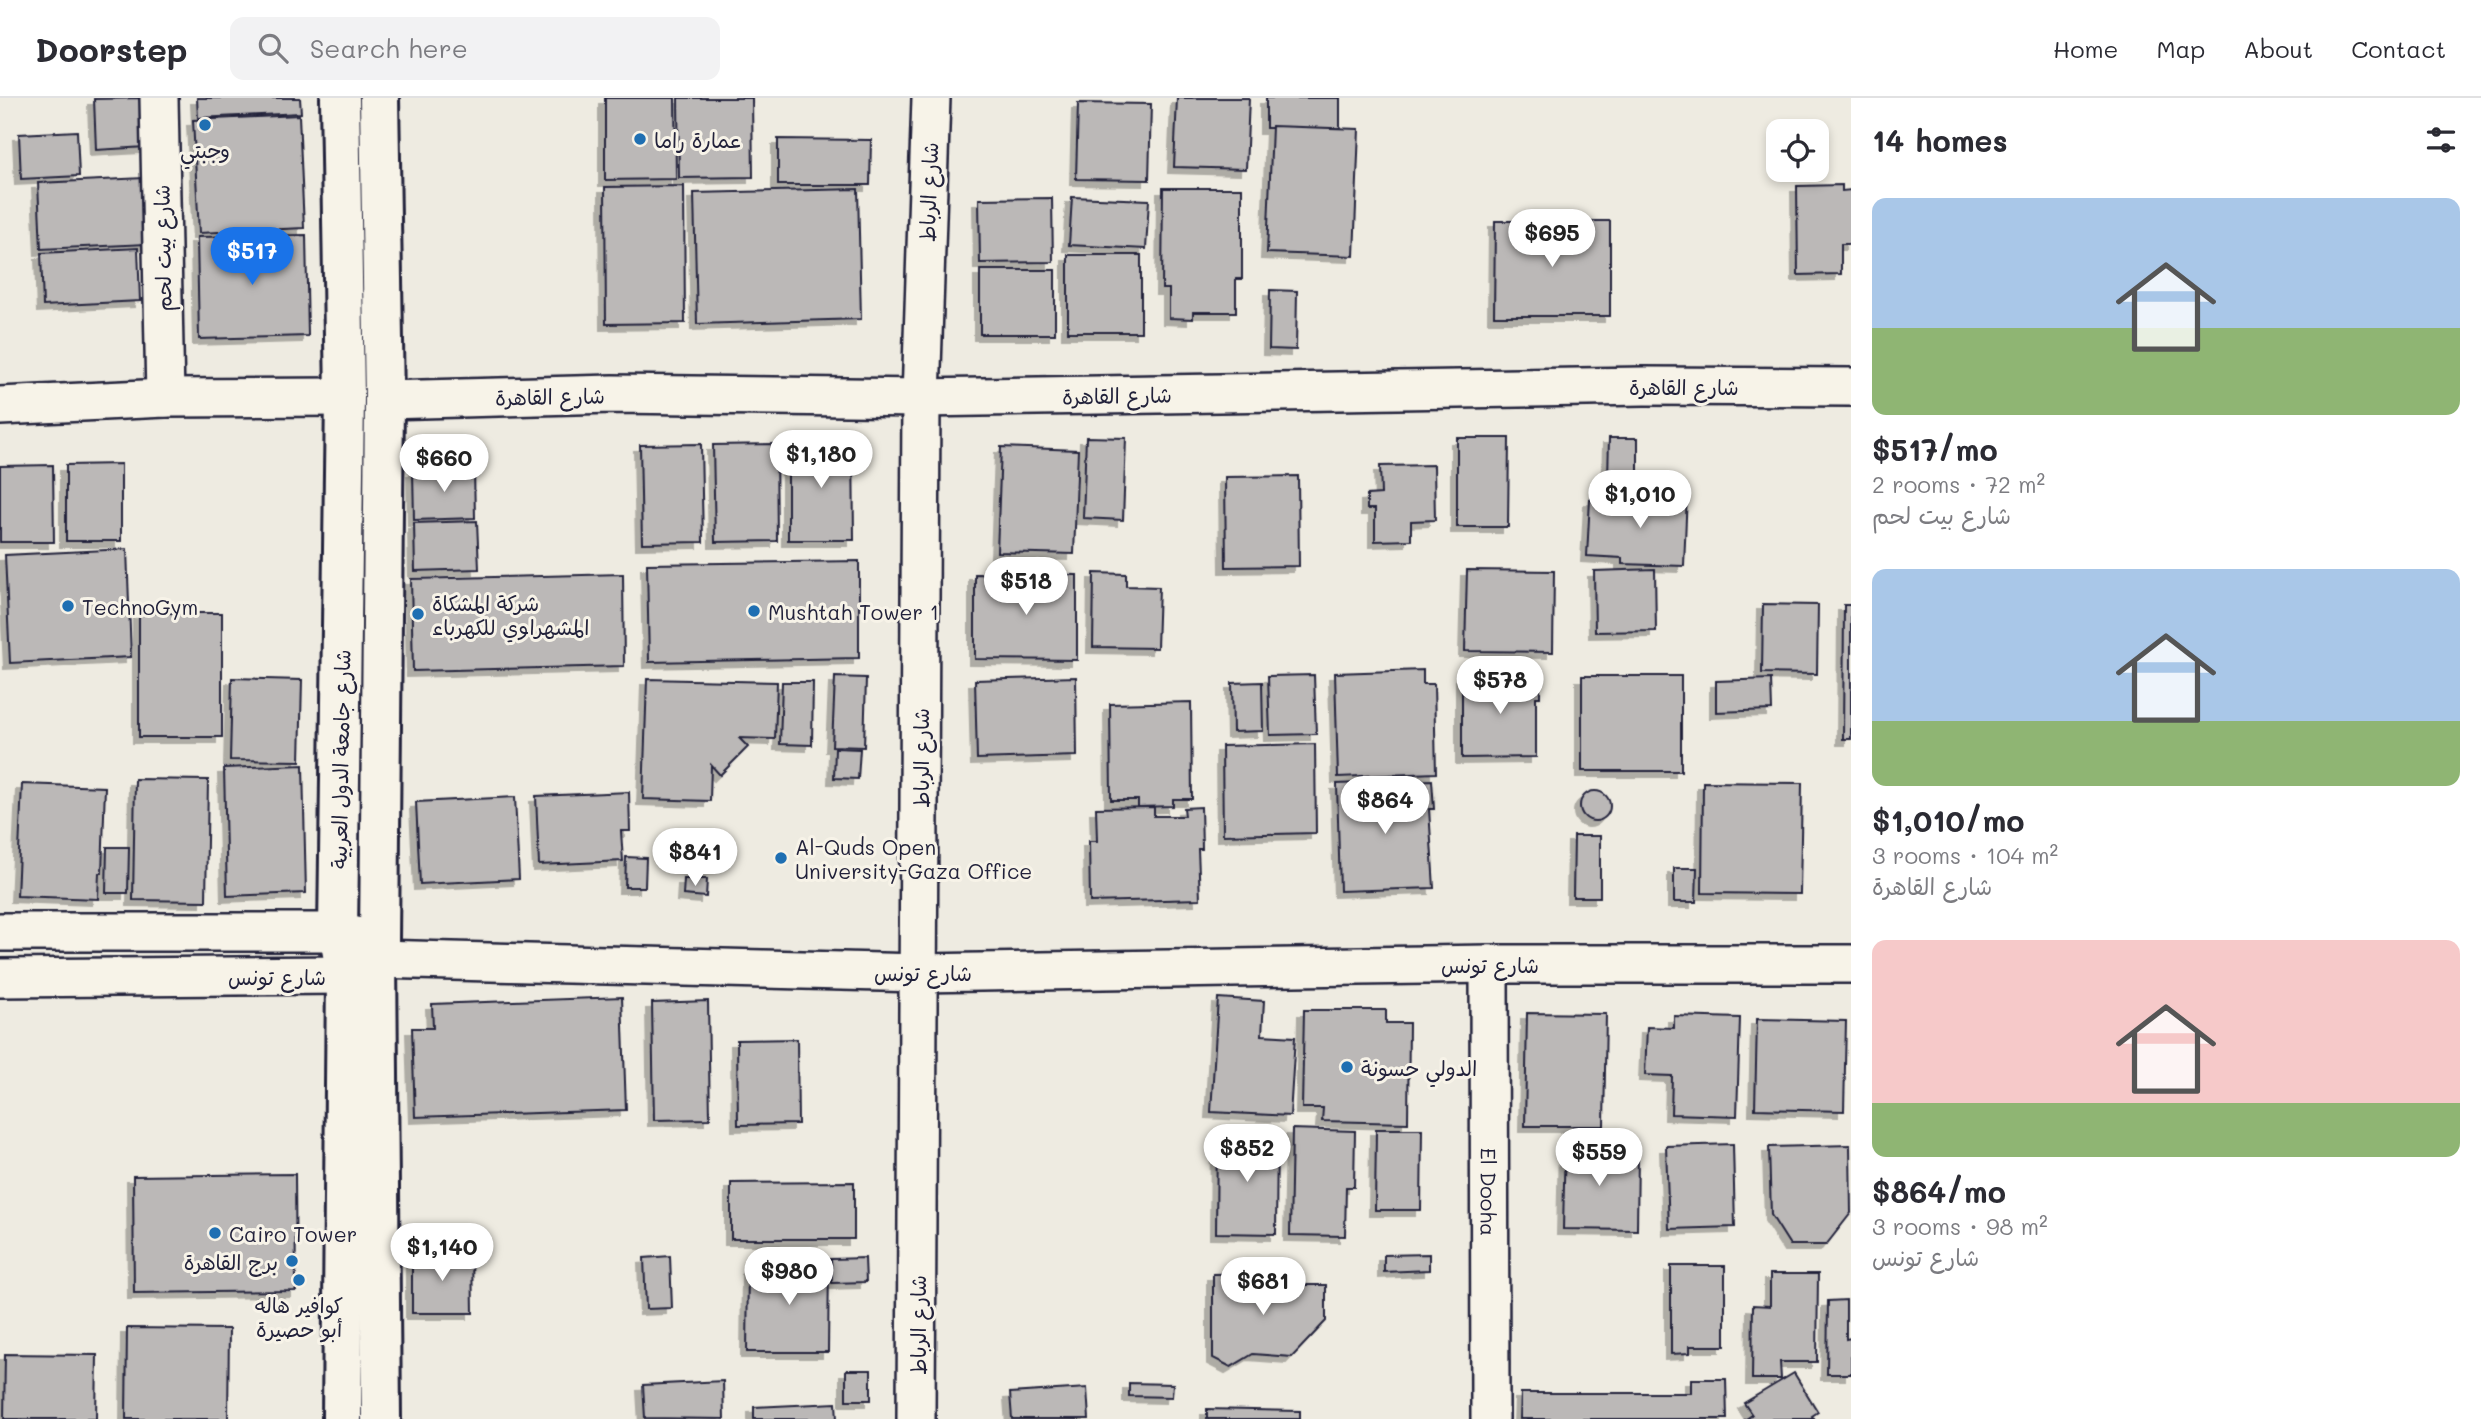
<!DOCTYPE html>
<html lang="en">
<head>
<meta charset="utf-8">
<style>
	body { margin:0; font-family:Mali,"Playpen Sans Arabic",sans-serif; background:#f2f2f3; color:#2b2b33; height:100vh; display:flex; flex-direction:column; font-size:26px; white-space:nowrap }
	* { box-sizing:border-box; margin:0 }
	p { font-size:23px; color:#7c7c81 }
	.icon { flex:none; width:38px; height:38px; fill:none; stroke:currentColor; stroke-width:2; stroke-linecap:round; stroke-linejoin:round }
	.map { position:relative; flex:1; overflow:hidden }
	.sheet { display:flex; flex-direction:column; background:#fff; width:630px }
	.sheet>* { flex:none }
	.controls { position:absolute; left:1766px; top:21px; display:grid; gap:14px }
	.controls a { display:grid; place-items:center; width:63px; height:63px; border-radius:14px; background:#fff; box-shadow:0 4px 10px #0003; font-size:35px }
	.price { position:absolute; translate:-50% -60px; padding:0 16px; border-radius:24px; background:#fff; color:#222; font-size:23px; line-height:46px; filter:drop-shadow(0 2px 4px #0008) }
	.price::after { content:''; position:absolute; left:50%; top:42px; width:21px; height:16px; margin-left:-10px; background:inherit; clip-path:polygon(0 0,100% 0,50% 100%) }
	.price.selected { background:#1a73e8; color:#fff }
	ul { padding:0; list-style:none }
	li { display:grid; align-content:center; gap:14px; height:371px; padding:0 21px }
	li span { display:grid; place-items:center; height:217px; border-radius:14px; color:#555 }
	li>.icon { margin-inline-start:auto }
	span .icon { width:126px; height:126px; fill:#fffc; stroke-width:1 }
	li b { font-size:30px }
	h2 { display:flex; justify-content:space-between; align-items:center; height:84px; padding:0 21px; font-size:30px }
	header { display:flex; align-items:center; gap:42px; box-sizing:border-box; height:98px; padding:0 35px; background:#fff; border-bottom:2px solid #e1e1e2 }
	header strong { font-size:33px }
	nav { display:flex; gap:38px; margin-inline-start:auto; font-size:24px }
	.search { width:490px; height:63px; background:#f2f2f3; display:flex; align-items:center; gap:18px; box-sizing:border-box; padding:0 24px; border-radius:14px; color:#7c7c81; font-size:26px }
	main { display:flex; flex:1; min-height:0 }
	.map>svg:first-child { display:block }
	.building { fill:#bbb8b7; stroke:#22223b; stroke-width:2; filter:url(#shadow) }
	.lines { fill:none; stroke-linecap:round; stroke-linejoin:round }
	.minor-casing { stroke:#22223b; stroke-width:42 }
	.major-casing { stroke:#22223b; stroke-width:44 }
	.minor { stroke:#f7f3e8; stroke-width:37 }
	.major { stroke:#f7f3e8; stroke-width:38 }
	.poi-dot { fill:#1f6fb2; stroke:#f7f3e8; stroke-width:2.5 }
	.labels { text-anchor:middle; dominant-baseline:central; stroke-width:6; stroke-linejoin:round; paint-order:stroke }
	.poi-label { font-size:21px; fill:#22223b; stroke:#f7f3e8; text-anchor:start }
	.street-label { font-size:21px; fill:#22223b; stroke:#f7f3e8 }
</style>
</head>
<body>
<header>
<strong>Doorstep</strong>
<div class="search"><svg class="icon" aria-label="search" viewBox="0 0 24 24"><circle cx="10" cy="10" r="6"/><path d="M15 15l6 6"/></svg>Search here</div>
<nav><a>Home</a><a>Map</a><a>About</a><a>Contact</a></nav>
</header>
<main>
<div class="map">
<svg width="1851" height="1321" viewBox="0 0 1851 1321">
	<defs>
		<filter id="shadow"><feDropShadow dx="-6" dy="6" stdDeviation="0" flood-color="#0004"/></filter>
	</defs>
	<rect width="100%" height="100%" fill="#eeebe1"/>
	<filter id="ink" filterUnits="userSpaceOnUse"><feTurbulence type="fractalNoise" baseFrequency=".0143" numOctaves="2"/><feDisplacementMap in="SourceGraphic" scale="14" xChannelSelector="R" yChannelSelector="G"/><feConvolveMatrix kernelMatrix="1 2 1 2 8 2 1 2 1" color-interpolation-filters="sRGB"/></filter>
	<g filter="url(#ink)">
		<g class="building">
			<path d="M144,0L146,49L96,52L94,1Z"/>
			<path d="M197,0H300L301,15L198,20Z"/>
			<path d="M605,0H675L676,81L605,82Z"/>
			<path d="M678,0H752L753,79L679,80Z"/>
			<path d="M1177,0H1249L1246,71L1174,69Z"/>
			<rect x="1266" y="0" width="74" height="30"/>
			<path d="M1078,5L1151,6L1149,82L1076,81Z"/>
			<path d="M299,17L304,130L199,135L193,22Z"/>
			<path d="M1272,28L1359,31L1354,158L1267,155Z"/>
			<path d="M77,33L79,78L21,81L19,36Z"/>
			<path d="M778,41L871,42L870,87H778Z"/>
			<path d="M144,80L147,146L41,151L38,85Z"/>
			<path d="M1842,87V93L1851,92V146H1841V176L1798,177L1797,88Z"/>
			<path d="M684,88L685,225L606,226L605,89Z"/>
			<path d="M1163,90H1242V181H1236V214H1193V221L1169,220V191H1162Z"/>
			<path d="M858,91L861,221L697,226L694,95Z"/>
			<path d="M1072,99L1149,102L1146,151L1069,147Z"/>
			<path d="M1052,100L1053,164L980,165L979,101Z"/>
			<path d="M1495,123H1610V218H1494Z"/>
			<path d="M306,137L308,238L199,241L197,139Z"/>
			<path d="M138,150L140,203L43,208L41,155Z"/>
			<rect x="1068" y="157" width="73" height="77"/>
			<rect x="980" y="172" width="75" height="64"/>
			<path d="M1270,192L1297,193L1296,252L1269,251Z"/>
			<path d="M1086,339L1126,340L1123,422L1083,420Z"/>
			<path d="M1457,340H1509L1508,429H1457Z"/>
			<path d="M1609,340H1638V380H1608Z"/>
			<path d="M853,341L854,442H788V342Z"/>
			<path d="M701,346L703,444L642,445L640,347Z"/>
			<path d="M776,346L777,443L715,444L713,347Z"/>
			<path d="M1001,349L1078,352L1074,456L997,454Z"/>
			<path d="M121,366V443H66V367Z"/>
			<path d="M53,367L54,444H0V368Z"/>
			<path d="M1434,367L1435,422L1411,423V442L1375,443V411H1367V397L1381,396L1380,368Z"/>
			<path d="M474,370L475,420L414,422L413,372Z"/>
			<path d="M1298,378L1299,468L1226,469L1225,379Z"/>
			<path d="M1651,394L1687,395L1684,468L1622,466V460L1587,458L1590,401L1651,403Z"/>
			<path d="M477,423L479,471L415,473L414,425Z"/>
			<path d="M127,451L131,559L10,565L5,457Z"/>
			<path d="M859,463V560L649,564L647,466Z"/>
			<path d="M1655,471L1656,533L1595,534L1594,473Z"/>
			<path d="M1467,472L1554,473L1553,554L1465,553Z"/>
			<path d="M1094,475L1126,476V488L1159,489L1157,550L1093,549Z"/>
			<path d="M623,476L624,568L413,573L411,481Z"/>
			<path d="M975,476L1077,477V562L975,561Z"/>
			<path d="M1763,506L1818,507L1817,576L1762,575Z"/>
			<path d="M1844,507H1851V641H1843Z"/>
			<rect x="139" y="515" width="83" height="124"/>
			<path d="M1423,572V586H1434L1436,675L1338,679L1335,575Z"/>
			<path d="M1540,576V599H1536V659L1462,660V577Z"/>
			<path d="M1314,577L1316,636L1270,637L1268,578Z"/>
			<rect x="1582" y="578" width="99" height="95"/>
			<path d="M835,579L866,580L864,649L832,648Z"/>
			<path d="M1076,579L1077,658L977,661L975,582Z"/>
			<path d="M232,580L302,582L300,663L230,662Z"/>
			<path d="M647,581L777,584L775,641L739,640L748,649L720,677L711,667L710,703L643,701Z"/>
			<path d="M1771,581L1772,612L1716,614V583Z"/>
			<path d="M782,584H813L812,647L780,646Z"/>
			<path d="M1262,584L1263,633L1233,634L1232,585Z"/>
			<path d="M1191,604L1192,701H1173V708L1138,709V702H1111L1110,606Z"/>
			<path d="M1315,646L1316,735L1223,737L1222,648Z"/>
			<path d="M835,650L860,651L858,681L834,680Z"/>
			<path d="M303,667L306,795L227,798L224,670Z"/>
			<path d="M135,681L208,682L206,803L133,802Z"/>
			<path d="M1432,682L1434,711H1429L1434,790L1340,793L1337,686Z"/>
			<path d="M1703,684L1802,685L1800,796L1702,795Z"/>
			<path d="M22,686L105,689L102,775H99L98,801L17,798Z"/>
			<circle cx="1595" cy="708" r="15"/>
			<path d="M629,694L630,733H621L623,763L539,767L536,698Z"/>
			<path d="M515,699L519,781L420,786L416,704Z"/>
			<path d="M1154,709V718H1185L1184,710L1201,709L1202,751H1198L1200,801L1090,804L1089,743H1097L1096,710Z"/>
			<path d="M1574,738H1600V799H1573Z"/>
			<path d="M107,749H129L128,795H106Z"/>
			<path d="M626,759L646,760L645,789H625Z"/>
			<path d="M1674,770H1697L1696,804H1674Z"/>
			<path d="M684,781H707L706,799L683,797Z"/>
			<path d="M622,899L626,1012L415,1019L412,930H433L432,906Z"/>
			<path d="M1218,900L1264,903L1262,937L1295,939L1290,1018L1211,1014Z"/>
			<path d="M708,903L710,1021L654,1022L652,905Z"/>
			<path d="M1304,912H1386V925H1409L1408,1025L1322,1023L1323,1010H1302Z"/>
			<path d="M1527,915L1606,916L1604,1028H1525Z"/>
			<path d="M1674,918L1740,920L1737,1018L1671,1016L1672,978L1645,977L1647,929L1674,930Z"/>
			<path d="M1757,921L1846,923L1844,1013L1755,1011Z"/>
			<path d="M797,941L798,1026L738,1027L737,942Z"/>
			<path d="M1292,1031L1355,1033L1354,1089H1346L1345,1138L1290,1137Z"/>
			<path d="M1376,1031H1422L1421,1112H1375Z"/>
			<path d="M1217,1036H1277L1276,1136L1216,1135Z"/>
			<path d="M1565,1041H1594V1053L1638,1054L1637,1132L1563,1131Z"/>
			<path d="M1733,1046L1735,1129L1669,1131L1666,1048Z"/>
			<path d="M1850,1047L1851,1115L1826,1147H1790L1771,1117L1769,1049Z"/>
			<path d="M295,1076L296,1193L134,1195L133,1078Z"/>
			<path d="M854,1084V1141H731V1085Z"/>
			<path d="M472,1154L473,1215H412V1155Z"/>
			<path d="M1429,1156V1172L1384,1174V1157Z"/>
			<path d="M670,1158L672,1210L646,1211L644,1160Z"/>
			<path d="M865,1160L866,1184L832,1185L831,1161Z"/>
			<path d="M773,1161H829L828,1254H747L748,1170H774Z"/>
			<path d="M1671,1168H1725V1248H1690V1255L1671,1256Z"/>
			<path d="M1266,1175L1265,1187H1326V1223L1292,1259L1253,1256L1231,1269L1213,1260V1176Z"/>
			<path d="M1770,1176H1818L1817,1264H1780L1781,1281H1752L1753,1207L1770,1208Z"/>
			<path d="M1846,1202V1241L1851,1240V1276H1827L1828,1203Z"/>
			<path d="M127,1230L229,1231L228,1321H126Z"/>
			<path d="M5,1256L97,1257L96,1321H4Z"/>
			<rect x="846" y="1272" width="25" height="30"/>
			<path d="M1794,1275L1818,1314L1812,1318L1814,1321H1746L1752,1317L1744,1305Z"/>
			<path d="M1691,1281H1726L1727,1321H1520L1521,1295H1691Z"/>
			<path d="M723,1283L724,1321L645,1320L643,1287Z"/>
			<path d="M1129,1285L1173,1286L1172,1299L1129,1298Z"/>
			<path d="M1087,1290L1089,1321H1012L1010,1295Z"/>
			<path d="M836,1305L837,1321H754V1309Z"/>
			<path d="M1207,1311L1300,1313V1321H1207Z"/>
		</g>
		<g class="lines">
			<g class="minor-casing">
				<g id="minor">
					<path d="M159,0L165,300"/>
					<path d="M384,302L613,296L921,300L1644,288L1851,289"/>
					<path d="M0,308L165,300L345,299"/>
					<path d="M0,834H338L379,843"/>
					<path id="s1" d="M1489,866L1490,1321"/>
					<path d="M0,880L346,877L377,861L920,875L1489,866H1851"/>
					<path d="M916,1321L921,300L931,0"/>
				</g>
			</g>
			<g class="major-casing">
				<g id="major">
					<path d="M340,0L345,299L338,834L346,877L342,1321"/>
					<path d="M379,0L384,302L379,843L377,861L381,1321"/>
				</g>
			</g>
			<use href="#minor" class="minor"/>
			<use href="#major" class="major"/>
		</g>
	</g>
	<g class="poi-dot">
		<circle cx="205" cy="27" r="7"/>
		<circle cx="640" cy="41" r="7"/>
		<circle cx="68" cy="508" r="7"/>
		<circle cx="754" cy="513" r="7"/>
		<circle cx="418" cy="516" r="7"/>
		<circle cx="781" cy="760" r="7"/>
		<circle cx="1347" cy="969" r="7"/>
		<circle cx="215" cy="1135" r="7"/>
		<circle cx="292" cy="1163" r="7"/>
		<circle cx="299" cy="1182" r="7"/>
	</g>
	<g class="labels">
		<g class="poi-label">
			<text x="654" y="41">عمارة راما</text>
			<text x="205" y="51" text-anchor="middle">وجبتي</text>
			<text x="432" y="504">شركة المشكاة<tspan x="432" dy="24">المشهراوي للكهرباء</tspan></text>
			<text x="82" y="508">TechnoGym</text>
			<text x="768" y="513">Mushtah Tower 1</text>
			<text x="795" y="748">Al-Quds Open<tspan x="795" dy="24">University-Gaza Office</tspan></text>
			<text x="1361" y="969">الدولي حسونة</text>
			<text x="229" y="1135">Cairo Tower</text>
			<text x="278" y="1163" text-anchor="end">برج القاهرة</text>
			<text x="299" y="1206" text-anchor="middle">كوافير هاله<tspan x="299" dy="24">أبو حصيرة</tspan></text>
		</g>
		<g class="street-label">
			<text transform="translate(928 94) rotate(-88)">شارع الرباط</text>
			<text transform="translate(162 150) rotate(-91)">شارع بيت لحم</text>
			<text x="1684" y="288">شارع القاهرة</text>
			<text transform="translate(1117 297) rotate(-1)">شارع القاهرة</text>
			<text transform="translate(550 298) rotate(-1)">شارع القاهرة</text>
			<text transform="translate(920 660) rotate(-90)">شارع الرباط</text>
			<text transform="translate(340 661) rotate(-89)">شارع جامعة الدول العربية</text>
			<text x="1490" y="866">شارع تونس</text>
			<text x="923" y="874">شارع تونس</text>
			<text x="277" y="878">شارع تونس</text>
			<text stroke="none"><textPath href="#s1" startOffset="228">El Dooha</textPath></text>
			<text transform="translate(917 1227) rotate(-90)">شارع الرباط</text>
		</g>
	</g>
</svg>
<div class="controls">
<a><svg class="icon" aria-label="locate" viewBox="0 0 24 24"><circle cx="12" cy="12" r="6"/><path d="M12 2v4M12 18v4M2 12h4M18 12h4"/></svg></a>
</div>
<b class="price" style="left:1552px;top:171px">$695</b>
<b class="price selected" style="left:252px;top:189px">$517</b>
<b class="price" style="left:821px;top:392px">$1,180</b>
<b class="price" style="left:444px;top:396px">$660</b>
<b class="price" style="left:1640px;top:432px">$1,010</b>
<b class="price" style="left:1026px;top:519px">$518</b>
<b class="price" style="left:1500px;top:618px">$578</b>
<b class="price" style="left:1385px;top:738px">$864</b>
<b class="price" style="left:695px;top:790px">$841</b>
<b class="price" style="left:1247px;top:1086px">$852</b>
<b class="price" style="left:1599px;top:1090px">$559</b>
<b class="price" style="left:442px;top:1185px">$1,140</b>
<b class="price" style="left:789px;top:1209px">$980</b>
<b class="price" style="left:1263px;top:1219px">$681</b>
</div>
<section class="sheet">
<h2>14 homes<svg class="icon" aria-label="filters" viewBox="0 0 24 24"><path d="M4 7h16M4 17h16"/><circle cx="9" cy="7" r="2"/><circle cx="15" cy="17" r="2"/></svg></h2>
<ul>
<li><span style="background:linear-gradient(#a9c7e8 60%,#8fb573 0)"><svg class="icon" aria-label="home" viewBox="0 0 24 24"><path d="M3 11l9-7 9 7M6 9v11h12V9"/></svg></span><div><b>$517/mo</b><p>2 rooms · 72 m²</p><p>شارع بيت لحم</p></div></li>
<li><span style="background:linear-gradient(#a9c7e8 70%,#8fb573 0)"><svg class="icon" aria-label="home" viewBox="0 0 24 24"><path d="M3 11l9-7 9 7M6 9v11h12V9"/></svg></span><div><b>$1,010/mo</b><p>3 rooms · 104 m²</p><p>شارع القاهرة</p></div></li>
<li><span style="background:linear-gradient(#f6c9c9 75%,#8fb573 0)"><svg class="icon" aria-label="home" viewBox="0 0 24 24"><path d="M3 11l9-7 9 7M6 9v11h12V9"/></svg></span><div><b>$864/mo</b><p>3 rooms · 98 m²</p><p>شارع تونس</p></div></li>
</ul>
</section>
</main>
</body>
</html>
